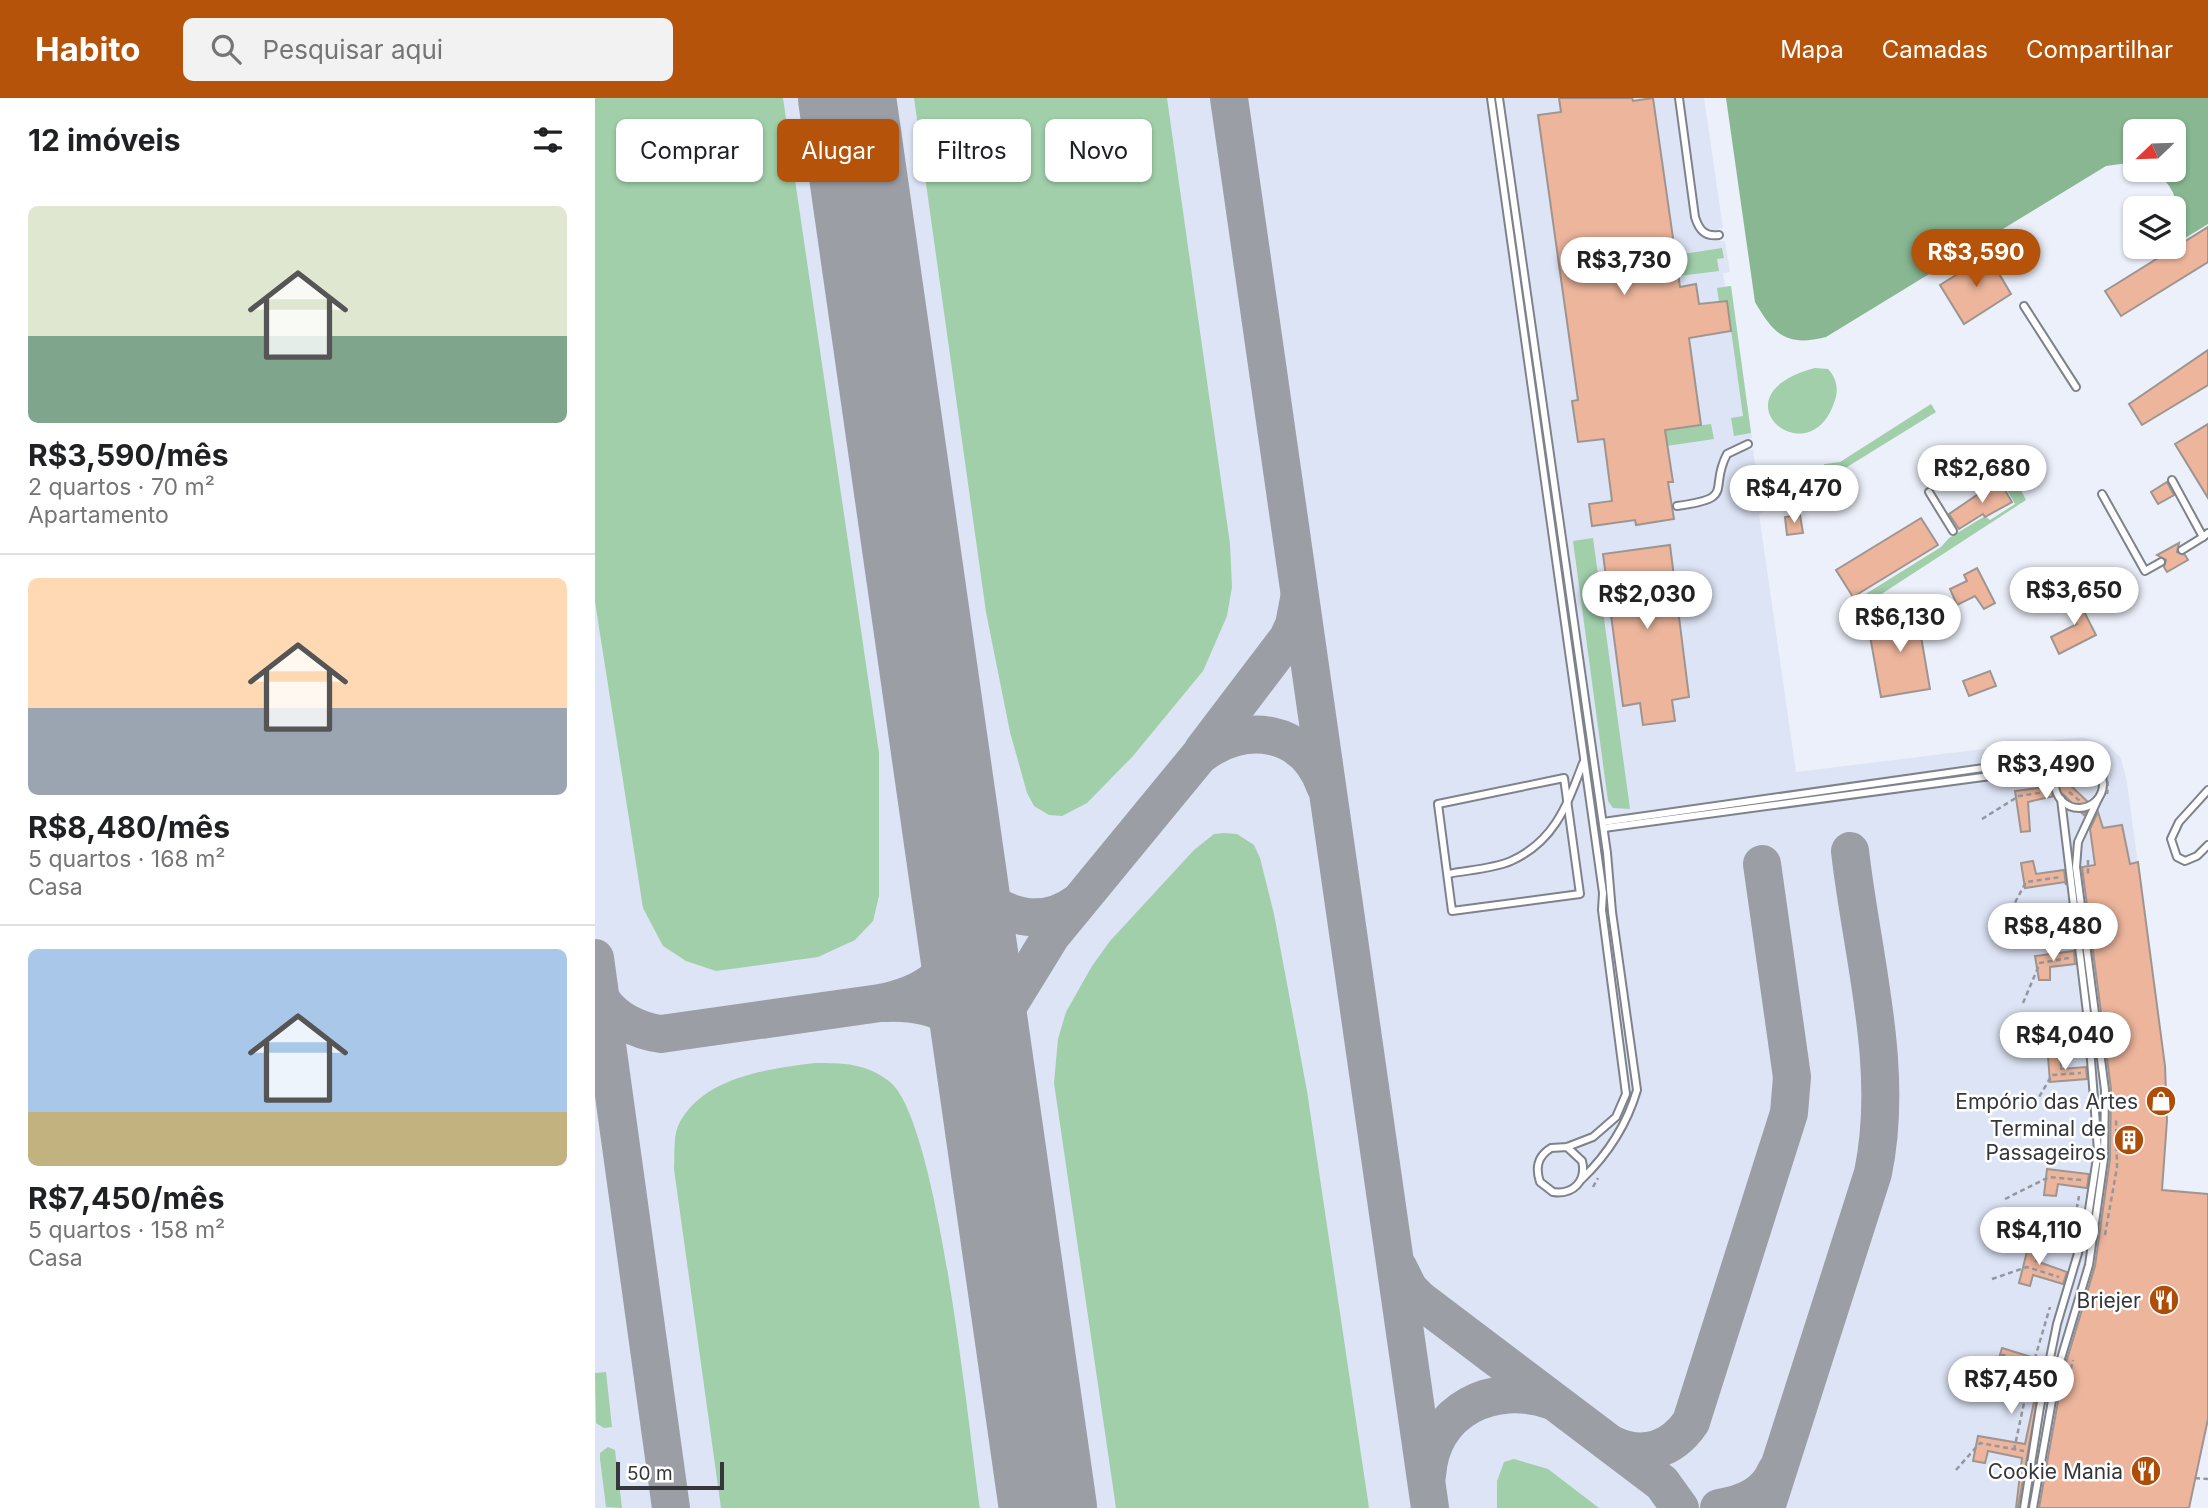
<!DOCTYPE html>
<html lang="pt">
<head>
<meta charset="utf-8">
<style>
	body { margin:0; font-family:Inter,sans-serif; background:#f2f2f2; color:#202124; height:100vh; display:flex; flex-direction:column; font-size:26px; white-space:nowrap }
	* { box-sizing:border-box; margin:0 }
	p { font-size:23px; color:#757577 }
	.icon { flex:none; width:38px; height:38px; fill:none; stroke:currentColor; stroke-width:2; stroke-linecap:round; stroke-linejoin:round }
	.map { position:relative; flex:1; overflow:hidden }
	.side { display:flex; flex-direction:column; background:#fff; width:595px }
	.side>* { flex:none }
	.banner { position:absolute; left:21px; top:21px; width:665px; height:63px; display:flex; gap:14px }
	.needle { width:46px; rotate:247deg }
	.tools { position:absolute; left:1528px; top:21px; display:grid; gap:14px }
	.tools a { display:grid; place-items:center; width:63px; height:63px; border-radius:10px; background:#fff; box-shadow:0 2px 5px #0004; font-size:35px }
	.scale { position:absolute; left:21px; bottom:18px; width:108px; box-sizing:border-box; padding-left:7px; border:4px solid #36373b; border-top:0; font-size:19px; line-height:24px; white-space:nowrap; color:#36373b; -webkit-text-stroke:5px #fff; paint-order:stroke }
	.price { position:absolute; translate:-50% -60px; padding:0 16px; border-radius:24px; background:#fff; color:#222; font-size:23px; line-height:46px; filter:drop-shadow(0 2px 4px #0008) }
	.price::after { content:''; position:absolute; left:50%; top:42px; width:21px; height:16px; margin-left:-10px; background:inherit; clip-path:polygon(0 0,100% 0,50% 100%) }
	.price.current { background:#b45309; color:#fff }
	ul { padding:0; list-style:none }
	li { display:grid; align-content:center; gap:14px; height:371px; padding:0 28px }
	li+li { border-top:2px solid #e0e0e0 }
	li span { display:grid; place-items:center; height:217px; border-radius:10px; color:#555 }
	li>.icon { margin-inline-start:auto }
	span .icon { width:126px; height:126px; fill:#fffc; stroke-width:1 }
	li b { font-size:30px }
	h2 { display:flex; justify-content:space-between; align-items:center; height:84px; padding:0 28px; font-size:30px }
	.tag { padding:0 24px; border-radius:10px; background:#fff; box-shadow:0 2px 5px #0004; font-size:24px; line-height:63px }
	.tag.current { background:#b45309; color:#fff }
	header { display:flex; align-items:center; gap:42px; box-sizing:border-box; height:98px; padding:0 35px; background:#b45309; color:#fff }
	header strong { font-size:33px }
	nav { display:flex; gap:38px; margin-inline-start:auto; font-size:24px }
	.search { width:490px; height:63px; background:#f2f2f2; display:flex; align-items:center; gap:18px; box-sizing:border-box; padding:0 24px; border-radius:10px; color:#757577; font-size:26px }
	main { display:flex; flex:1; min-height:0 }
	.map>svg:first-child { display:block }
	.built { fill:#dde4f5 }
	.green { fill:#a1cfaa }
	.forest { fill:#88b792 }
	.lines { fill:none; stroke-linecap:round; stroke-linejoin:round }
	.taxiway { stroke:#9c9ea6; stroke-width:38 }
	.runway { stroke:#9c9ea6; stroke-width:98 }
	.building { fill:#edb59c; stroke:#9f9590; stroke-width:2 }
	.service-casing { stroke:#7e828b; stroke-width:10 }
	.path { stroke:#94979e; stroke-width:2.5; stroke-dasharray:5 3.5; stroke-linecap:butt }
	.service { stroke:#fff; stroke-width:6 }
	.labels { text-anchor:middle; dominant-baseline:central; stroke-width:5; stroke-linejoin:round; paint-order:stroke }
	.poi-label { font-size:21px; fill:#36373b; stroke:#fff; text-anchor:end }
</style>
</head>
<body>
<header>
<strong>Habito</strong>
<div class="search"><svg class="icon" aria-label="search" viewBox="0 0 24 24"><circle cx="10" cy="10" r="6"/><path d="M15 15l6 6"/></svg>Pesquisar aqui</div>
<nav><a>Mapa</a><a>Camadas</a><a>Compartilhar</a></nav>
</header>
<main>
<section class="side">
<h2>12 imóveis<svg class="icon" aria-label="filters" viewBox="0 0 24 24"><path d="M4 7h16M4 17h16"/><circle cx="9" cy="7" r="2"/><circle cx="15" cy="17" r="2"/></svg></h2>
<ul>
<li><span style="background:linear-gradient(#dfe7d0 60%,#7fa58c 0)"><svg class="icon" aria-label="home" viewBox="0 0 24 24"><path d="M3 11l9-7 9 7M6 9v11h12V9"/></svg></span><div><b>R$3,590/mês</b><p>2 quartos · 70 m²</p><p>Apartamento</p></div></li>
<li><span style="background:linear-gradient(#ffd9b3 60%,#9aa5b1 0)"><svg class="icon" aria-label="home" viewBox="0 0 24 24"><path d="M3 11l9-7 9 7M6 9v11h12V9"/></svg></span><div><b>R$8,480/mês</b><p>5 quartos · 168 m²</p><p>Casa</p></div></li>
<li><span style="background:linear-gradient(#a9c7e8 75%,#c2b280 0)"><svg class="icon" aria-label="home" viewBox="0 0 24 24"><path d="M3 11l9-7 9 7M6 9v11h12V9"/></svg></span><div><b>R$7,450/mês</b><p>5 quartos · 158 m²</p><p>Casa</p></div></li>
</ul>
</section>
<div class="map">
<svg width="1613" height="1410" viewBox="0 0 1613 1410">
	<rect width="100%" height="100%" fill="#ecf0fa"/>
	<path class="built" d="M0,0H1109L1128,130L1123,131L1125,143H1130L1135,174L1128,175L1130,188H1136L1157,340L1152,341L1153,352H1158L1167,414L1164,416L1201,674L1487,639L1513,647L1526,660L1532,684L1570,968L1572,1022L1567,1091L1613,1096L1594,1410H0Z"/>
	<g class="green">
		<path d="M0,0H188L284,655V798L278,823L260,842L223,859L121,873L91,863L68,848L48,810L0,504Z"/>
		<path d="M319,0H572L635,446L637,489L632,518L608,573L538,658L492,705L467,718L454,717L439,708L432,695L415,634L391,514Z"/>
		<path d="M1127,150L1129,160L1122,161L1124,173L1084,178L1081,157Z"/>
		<path d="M1136,188L1156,335L1139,338L1136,320L1148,318L1132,203L1124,204L1122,190Z"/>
		<path d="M1220,270L1233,271C1242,280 1244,293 1239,305C1213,380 1116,297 1220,270Z"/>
		<path d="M1336,306L1341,314L1202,400L1195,387L1230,366L1245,364Z"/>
		<path d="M1116,326L1119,341L1072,348L1070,332Z"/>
		<path d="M1412,366L1431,402L1265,510L1261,502L1346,449L1354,440L1390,418L1395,422L1420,406L1403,376L1404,369Z"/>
		<path d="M998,440L1035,711L1018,710L1013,703L978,443Z"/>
		<path d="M629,735L642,736L659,747L665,760L679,816L712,993L774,1410H521L459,985L463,941L471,914L497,868L515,843L599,752L619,736Z"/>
		<path d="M220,965C249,965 271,965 295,984C344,1024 374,1335 385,1410H126L79,1071C80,1058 78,1040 83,1028C106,979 173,971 220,965Z"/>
		<path d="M11,1274L17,1329L9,1330L1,1325L0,1275Z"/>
		<path d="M13,1349L20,1352L27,1410L11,1409L5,1361V1355Z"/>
		<path d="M919,1361L953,1371L1004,1410H902V1383L909,1364Z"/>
	</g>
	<path class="forest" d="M1131,0H1613V126L1579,147C1578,109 1592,103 1560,72H1578V33H1540V64L1511,68L1231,239C1192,249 1179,237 1160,204Z"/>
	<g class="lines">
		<g class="taxiway">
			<path d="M634,0L835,1410"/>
			<path d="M608,652L693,540L699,527L704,501"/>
			<path d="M363,761C379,809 437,838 482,805"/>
			<path d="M0,860L76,1410"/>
			<path d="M6,901C18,921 43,933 66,936L285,905C382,886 368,823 359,746"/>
			<path d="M291,905C347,903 377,923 392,977"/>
			<path d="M392,977L405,921L456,838L604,658C649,622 710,631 730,688"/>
			<path d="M803,1169L814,1191L825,1202L1067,1385L1085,1410"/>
			<path d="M1018,1347C1048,1361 1077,1352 1096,1324L1194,1015L1197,979L1167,766"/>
			<path d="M832,1377C837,1311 899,1282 957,1303"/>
			<path d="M1124,1410C1149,1406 1171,1397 1181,1373"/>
			<path d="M1171,1410L1278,1075C1300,969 1267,859 1255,753"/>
		</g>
		<path class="runway" d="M252,0L453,1410"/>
	</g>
	<g class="building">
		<path d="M964,0H1037L1038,3L1058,0L1085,189L1101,186L1104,206L1132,203L1136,233L1094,240L1106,327L1070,332L1078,384H1073L1079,421L1041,427L1040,422L997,428L994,406L1017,403L1009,341L983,344L977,303L983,302L943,17L966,14Z"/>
		<path d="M1613,129V164L1526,218L1510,193Z"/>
		<path d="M1393,157L1416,196L1369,226L1345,187Z"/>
		<path d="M1613,252V287L1547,327L1534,306Z"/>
		<path d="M1613,326V400L1580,346Z"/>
		<path d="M1404,382L1417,404L1390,419L1388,416L1364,431L1354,416Z"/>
		<path d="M1572,384L1579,397L1563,406L1556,394Z"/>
		<path d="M1205,417L1208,435L1192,437L1190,419Z"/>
		<path d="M1326,420L1343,447L1258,499L1241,472Z"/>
		<path d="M1584,445L1582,454L1590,457L1593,462L1572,474L1569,469L1571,462L1562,457Z"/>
		<path d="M1075,447L1094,599L1077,602L1080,623L1048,627L1045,605L1028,608L1008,456Z"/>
		<path d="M1382,470L1400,505L1389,511L1380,498L1362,507L1355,491L1372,483L1369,477Z"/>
		<path d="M1479,494L1501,537L1464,556L1456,539L1482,526L1469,500Z"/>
		<path d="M1320,503L1335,591L1286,599L1275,538L1288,536L1282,526Z"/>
		<path d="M1395,573L1401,588L1374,598L1368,583Z"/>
		<path d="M1474,686L1495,706L1489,717L1468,696L1433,704L1435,733L1426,734L1420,693Z"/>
		<path d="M1503,714L1508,730L1527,727L1535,766L1543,764L1570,968L1572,1022L1567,1092L1613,1096V1321L1594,1410H1444L1468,1275L1500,1168L1515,1061L1516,991L1487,769L1500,767L1495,731Z"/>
		<path d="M1438,763L1441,776L1469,772L1471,787L1470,784L1430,790L1426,765Z"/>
		<path d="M1479,853L1480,866L1455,869V882H1444L1440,858Z"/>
		<path d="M1465,958L1466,971L1491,969L1492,981L1455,984L1453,959Z"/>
		<path d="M1452,1071L1494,1076L1492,1090L1463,1086L1461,1098L1449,1097Z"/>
		<path d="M1436,1138L1445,1140L1441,1163L1472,1174L1468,1186L1438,1177L1435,1188L1424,1185Z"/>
		<path d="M1407,1250L1449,1263L1423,1410H1421L1427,1360L1393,1353L1390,1365L1378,1363L1383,1338L1430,1346L1445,1276L1415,1266L1411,1277L1400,1273Z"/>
	</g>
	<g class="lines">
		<g class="service-casing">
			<g id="service">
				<path d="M896,0L1008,795L1007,812L1031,996L1021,1019L998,1039L972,1049L956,1050C943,1058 940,1069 945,1084L958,1094C978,1097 992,1083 987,1063L972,1049"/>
				<path d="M904,0L1012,755L1017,814L1042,992C1032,1026 1012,1057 987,1081"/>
				<path d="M1084,0L1100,119C1104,132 1110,139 1124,137"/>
				<path d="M1429,208L1481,289"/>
				<path d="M1577,382L1608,439L1613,435"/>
				<path d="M1334,394L1358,433"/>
				<path d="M1507,396L1550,473L1566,464"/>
				<path d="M1082,408C1142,400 1113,392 1132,356L1153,346"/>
				<path d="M1587,452L1608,439"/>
				<circle cx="1484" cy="686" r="24"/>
				<path d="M969,680L985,796L857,813L843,706Z"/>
				<path d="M1613,692L1584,724L1576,741L1582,759L1590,763L1602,758L1613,747"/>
				<path d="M1008,724L1452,661L1481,662"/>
				<path d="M1009,730L1440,672L1451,674L1461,682"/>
				<path d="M853,776C872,772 898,771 916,763C960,743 972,707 988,665"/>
				<path d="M1429,1410L1445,1309L1462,1226L1492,1125L1503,1053L1493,923L1466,701"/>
				<path d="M1438,1410L1462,1274L1494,1167L1509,1061L1510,992L1481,769L1483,744L1503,701"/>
			</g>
		</g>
		<g class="path">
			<path d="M1487,652C1507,659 1515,676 1512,696"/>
			<path d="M1474,694L1490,707"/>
			<path d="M1387,721L1424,698L1457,693"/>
			<path d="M1493,762V776"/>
			<path d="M1416,812L1431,784L1466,779"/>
			<path d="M1428,905L1445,865L1474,860"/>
			<path d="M1440,1006L1457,977L1486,975"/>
			<path d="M998,1089L1003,1080"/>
			<path d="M1410,1101L1454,1079L1487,1082"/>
			<path d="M1477,1136L1484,1098"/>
			<path d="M1510,1137L1522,1069L1521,1019"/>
			<path d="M1397,1181L1432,1169L1464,1179"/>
			<path d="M1373,1267L1408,1257L1444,1268"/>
			<path d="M1470,1296L1478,1262"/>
			<path d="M1419,1352L1435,1277L1455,1209"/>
			<path d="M1361,1372L1385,1345L1429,1353"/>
			<path d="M1600,1380L1613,1381"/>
		</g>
		<use href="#service" class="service"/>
	</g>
	<defs>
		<g id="shop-disc" transform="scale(1.575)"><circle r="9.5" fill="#ae4d07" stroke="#fff"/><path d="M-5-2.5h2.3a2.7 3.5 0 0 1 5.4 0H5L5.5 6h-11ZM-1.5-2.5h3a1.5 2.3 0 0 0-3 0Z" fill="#fff"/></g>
		<g id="building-disc" transform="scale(1.575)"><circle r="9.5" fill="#ae4d07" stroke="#fff"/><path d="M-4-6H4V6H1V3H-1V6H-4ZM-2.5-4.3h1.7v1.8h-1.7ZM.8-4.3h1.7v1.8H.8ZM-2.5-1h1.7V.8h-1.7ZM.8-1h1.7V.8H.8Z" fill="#fff"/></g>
		<g id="restaurant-disc" transform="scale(1.575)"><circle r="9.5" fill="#ae4d07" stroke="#fff"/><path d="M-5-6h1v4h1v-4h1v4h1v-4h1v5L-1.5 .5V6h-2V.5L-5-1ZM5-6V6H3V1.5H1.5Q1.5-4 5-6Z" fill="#fff"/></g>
	</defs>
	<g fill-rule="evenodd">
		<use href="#shop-disc" x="1566" y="1003"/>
		<use href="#building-disc" x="1534" y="1042"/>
		<use href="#restaurant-disc" x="1569" y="1202"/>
		<use href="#restaurant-disc" x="1551" y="1373"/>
	</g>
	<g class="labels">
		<g class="poi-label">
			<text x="1543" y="1003">Empório das Artes</text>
			<text x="1511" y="1030">Terminal de<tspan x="1511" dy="24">Passageiros</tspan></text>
			<text x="1546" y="1202">Briejer</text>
			<text x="1528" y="1373">Cookie Mania</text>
		</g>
	</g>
</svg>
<div class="tools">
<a><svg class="needle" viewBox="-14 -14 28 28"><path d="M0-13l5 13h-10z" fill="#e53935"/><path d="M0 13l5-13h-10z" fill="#757577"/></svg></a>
<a><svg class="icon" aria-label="layers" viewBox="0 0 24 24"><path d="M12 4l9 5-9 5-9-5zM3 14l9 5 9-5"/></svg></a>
</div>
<div class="scale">50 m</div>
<b class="price current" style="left:1381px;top:191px">R$3,590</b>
<b class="price" style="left:1029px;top:199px">R$3,730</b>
<b class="price" style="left:1387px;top:407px">R$2,680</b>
<b class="price" style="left:1199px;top:427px">R$4,470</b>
<b class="price" style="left:1479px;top:529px">R$3,650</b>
<b class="price" style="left:1052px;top:533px">R$2,030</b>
<b class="price" style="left:1305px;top:556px">R$6,130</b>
<b class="price" style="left:1451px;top:703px">R$3,490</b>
<b class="price" style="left:1458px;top:865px">R$8,480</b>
<b class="price" style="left:1470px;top:974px">R$4,040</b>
<b class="price" style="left:1444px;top:1169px">R$4,110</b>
<b class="price" style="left:1416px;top:1318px">R$7,450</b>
<div class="banner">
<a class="tag">Comprar</a>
<a class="tag current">Alugar</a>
<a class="tag">Filtros</a>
<a class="tag">Novo</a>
</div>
</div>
</main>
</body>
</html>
